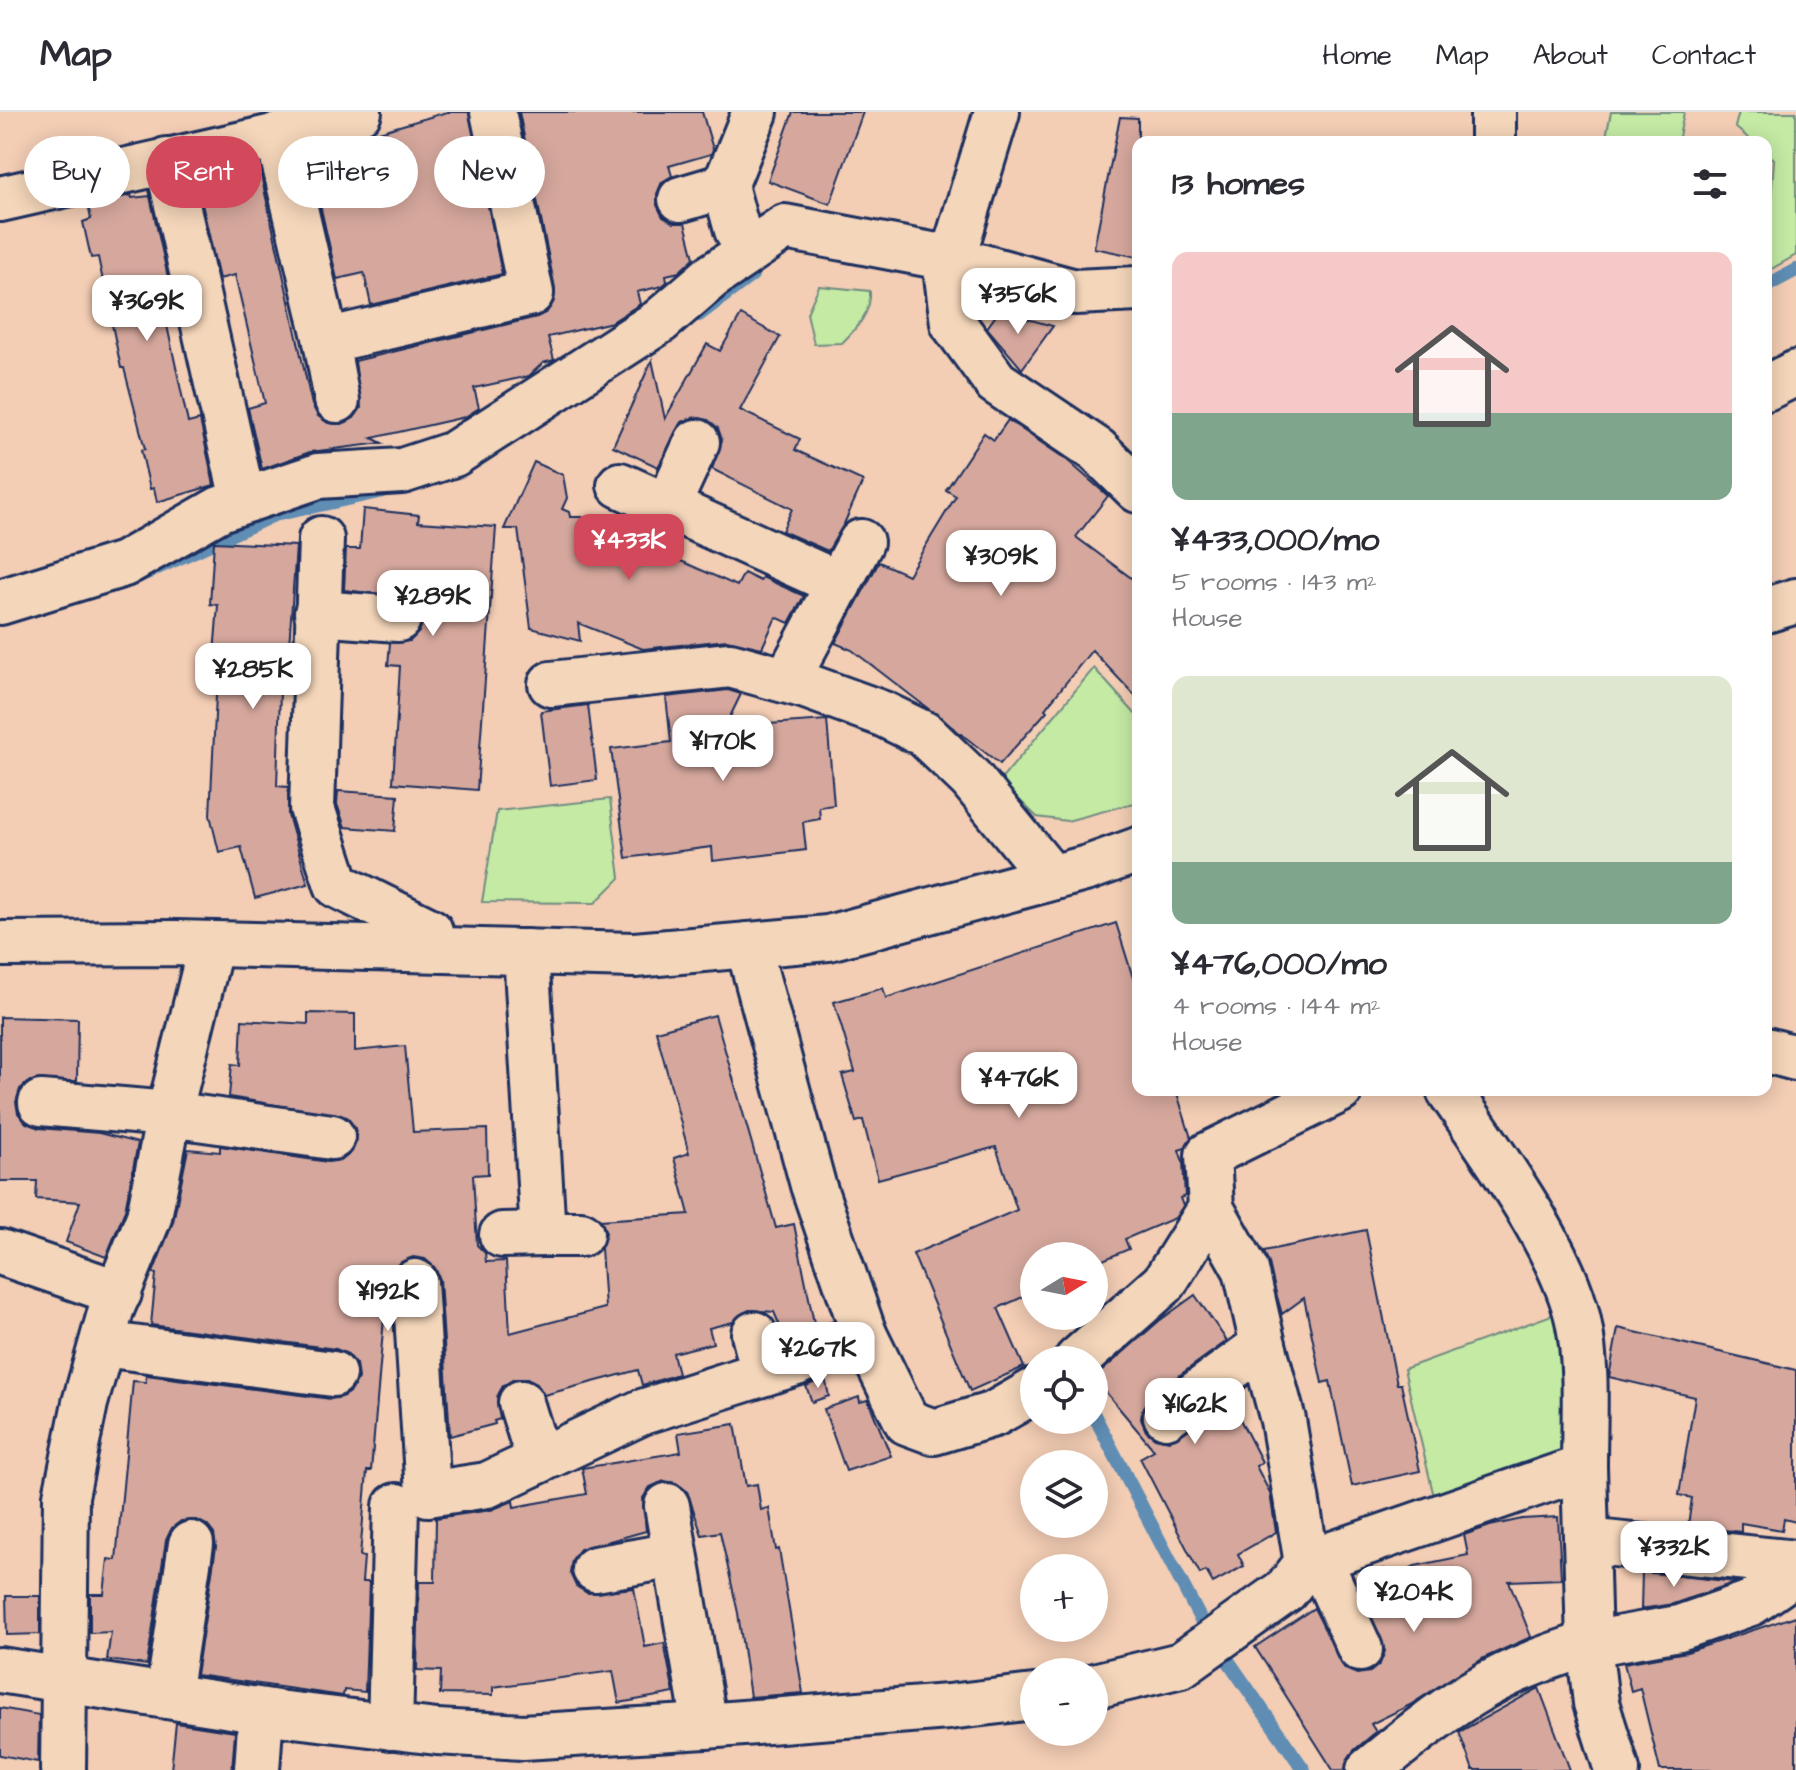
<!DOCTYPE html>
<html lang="en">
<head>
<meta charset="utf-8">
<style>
	body { margin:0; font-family:"Architects Daughter",sans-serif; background:#f7f7f7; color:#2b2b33; height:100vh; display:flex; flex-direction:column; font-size:30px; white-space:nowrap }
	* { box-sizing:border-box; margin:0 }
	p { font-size:26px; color:#7c7c81 }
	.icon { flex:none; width:44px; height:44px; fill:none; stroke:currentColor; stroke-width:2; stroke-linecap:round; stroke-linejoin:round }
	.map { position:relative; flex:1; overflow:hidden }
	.sheet { position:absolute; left:1132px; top:24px; width:640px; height:960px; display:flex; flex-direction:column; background:#fff; border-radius:16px; box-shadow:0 4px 20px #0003 }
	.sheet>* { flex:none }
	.top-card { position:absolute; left:24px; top:24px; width:760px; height:72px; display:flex; gap:16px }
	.needle { width:52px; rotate:80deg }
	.tools { position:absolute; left:1020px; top:1130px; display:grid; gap:16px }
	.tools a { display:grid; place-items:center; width:88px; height:88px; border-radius:50%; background:#fff; box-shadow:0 4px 20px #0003; font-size:40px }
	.price { position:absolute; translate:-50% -68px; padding:0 18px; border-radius:16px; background:#fff; color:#222; font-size:26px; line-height:52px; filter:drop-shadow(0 2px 4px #0008) }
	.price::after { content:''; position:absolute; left:50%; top:48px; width:24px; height:18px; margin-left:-12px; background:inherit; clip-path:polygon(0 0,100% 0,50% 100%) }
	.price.current { background:#d1495b; color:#fff }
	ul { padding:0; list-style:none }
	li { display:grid; align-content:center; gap:16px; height:424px; padding:0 40px }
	li span { display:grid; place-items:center; height:248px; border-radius:16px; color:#555 }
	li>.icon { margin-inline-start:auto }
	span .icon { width:144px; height:144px; fill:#fffc; stroke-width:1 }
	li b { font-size:34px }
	h2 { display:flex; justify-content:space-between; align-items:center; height:96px; padding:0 40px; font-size:34px }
	.chip { padding:0 28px; border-radius:36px; background:#fff; box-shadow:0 4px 20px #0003; font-size:28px; line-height:72px }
	.chip.current { background:#d1495b; color:#fff }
	header { display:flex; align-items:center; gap:48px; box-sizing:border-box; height:112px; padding:0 40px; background:#fff; border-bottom:2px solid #e1e1e2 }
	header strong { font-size:38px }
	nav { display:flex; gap:44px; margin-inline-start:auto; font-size:28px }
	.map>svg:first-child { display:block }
	.green { fill:#c4eaa4; stroke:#708c81; stroke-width:2 }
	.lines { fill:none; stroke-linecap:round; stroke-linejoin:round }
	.stream { stroke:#5f8db4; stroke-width:14 }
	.building { fill:#d6a89d; stroke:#1b2f5e; stroke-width:2 }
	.minor-casing { stroke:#1b2f5e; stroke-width:50 }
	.tertiary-casing { stroke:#1b2f5e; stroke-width:50 }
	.minor { stroke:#f4d6ba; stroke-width:44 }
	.tertiary { stroke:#f4d6ba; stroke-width:44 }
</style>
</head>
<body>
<header>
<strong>Map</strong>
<nav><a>Home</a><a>Map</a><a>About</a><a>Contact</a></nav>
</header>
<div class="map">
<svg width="1796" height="1658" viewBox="0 0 1796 1658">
	<rect width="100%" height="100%" fill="#f3cdb4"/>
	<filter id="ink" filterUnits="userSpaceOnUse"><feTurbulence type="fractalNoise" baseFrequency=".0125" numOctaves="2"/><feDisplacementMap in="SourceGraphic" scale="16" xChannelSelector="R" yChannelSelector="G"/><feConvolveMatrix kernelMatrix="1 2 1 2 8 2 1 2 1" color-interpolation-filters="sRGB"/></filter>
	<g filter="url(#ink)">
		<g class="green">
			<path d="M1611,0H1684L1678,30H1605Z"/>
			<path d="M1739,0H1796V143L1766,160C1766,122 1772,86 1774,47L1766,40V30H1753L1735,15Z"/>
			<path d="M819,174L870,179C872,200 856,217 842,231L814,232L807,201Z"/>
			<path d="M1094,556L1138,605V690L1067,709L1037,705L1000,669Z"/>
			<path d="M610,687L620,766L595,791L482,790L497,699Z"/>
			<path d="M1557,1201L1563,1234L1569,1339L1435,1389L1404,1257Z"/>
		</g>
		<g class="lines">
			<g class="stream">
				<path d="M1766,174L1796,158"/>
				<path d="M699,203L752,163"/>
				<path d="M140,464L274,403L383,379"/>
				<path d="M1094,1303L1204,1514L1304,1658"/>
			</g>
		</g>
		<g class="building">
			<path d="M447,0H469L502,162L371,193L364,161L337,167L316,75L346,68L338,32Z"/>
			<path d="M519,0H702L713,37L711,42L669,54L672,64L662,70L657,82V93L663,105L674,111H685L694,146L679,160L666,163L667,170L662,174L637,180L640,192L612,210L548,225L554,248L543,251L529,264L474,276L479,296L465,305L372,326L382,331L310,340L262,357L248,296L265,291L235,163L219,167L198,74L222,69L220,63L259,54L312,293L318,304L328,311L342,312L354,306L361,296L355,249L537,205L547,200L554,189L555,176Z"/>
			<path d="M793,0H863L830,92L768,69Z"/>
			<path d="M1120,5L1138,6V145L1094,136Z"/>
			<path d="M131,83L132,86L150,84L171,179L160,181L188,311L200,308L214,373L157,390L154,376L150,377L141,338L145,337L124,256H121L98,145L91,146L83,110L91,107L88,93Z"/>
			<path d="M999,199L1053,214L1022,257L987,216Z"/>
			<path d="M741,203L780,225L740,298L800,327L795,338L863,369L844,412L828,439L782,419L792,397L712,357L722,328L718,316L708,308L694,305L682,310L658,355L613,334L652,248L665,307L707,232L720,239Z"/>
			<path d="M1008,308L1067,348L1108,384L1076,425L1138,471V587L1092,538L1045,597L1047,599L1000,652L852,538L835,531L879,450L908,463L956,384L946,378L984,321L994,328Z"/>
			<path d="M534,350L563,363L567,386L562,397L569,400L570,405H582L737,474L744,461L760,469L762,465L804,484L789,511L776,505L762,536L727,528L643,537L578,511L580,529L531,516L518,417H504Z"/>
			<path d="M363,397L419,403L418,410L496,415L477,678L393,671L400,554L388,553L390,531L410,529L419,520L423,508L420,495L411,486L344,478L346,437H360Z"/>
			<path d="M214,430L296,434L288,549L281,548L277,674L288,675V703L308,772L255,786L241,735L219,740L210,703L218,543L214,542L218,493L210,492Z"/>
			<path d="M728,578L741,582L725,615L827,608L834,693L819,695L820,707L803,710L806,738L713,749L712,735L626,746L611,637L671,630L666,585Z"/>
			<path d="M588,593L597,668L550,674L541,599Z"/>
			<path d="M338,679L398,683L395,719L345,715L337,692Z"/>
			<path d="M1116,811L1138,882V978H1176L1191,1026L1185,1036L1179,1038L1183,1050L1185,1084L1180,1086L1183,1094L1175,1106L1125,1127L1129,1137L1096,1151L1094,1144H1034V1180L998,1196L1024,1255L970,1279L913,1142L1017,1098L996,1035L878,1067L863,1008L856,1010L842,963L855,960L834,890L883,876L886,886Z"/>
			<path d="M308,901L355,902V939L405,934L413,1020L487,1017L488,1062L473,1063L477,1133L485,1141L486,1150L506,1149L510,1221L605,1196L601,1136L606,1121L601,1108L689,1102L674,1046L689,1041L656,919L715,903L776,1116L794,1112L815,1216L786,1228L774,1200L749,1198L733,1210L709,1216L713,1231L673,1241L678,1262L653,1270L642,1273L638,1258L544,1283L537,1272L527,1267H514L503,1274L497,1285L500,1307L494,1309L495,1312L450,1324L440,1168L435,1156L425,1147L413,1145L401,1150L392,1160L391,1184L386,1183L371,1359H367L360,1444L364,1445L362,1470H369L365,1580L344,1578L343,1584L196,1563L216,1435L214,1422L207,1413L196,1408L181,1409L172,1416L166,1428L147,1553L107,1548L111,1520L90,1521V1482H104L108,1447L116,1448L133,1269L146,1270V1263L331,1287L342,1285L352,1278L358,1266L356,1252L348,1242L336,1237L151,1213L156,1162L153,1161L173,1110L188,1037L220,1040V1034L328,1050L342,1048L352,1040L357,1028L355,1016L347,1005L229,985L232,952L240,953L242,908L308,912Z"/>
			<path d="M0,905L78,907L77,969H30L20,977L16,990L18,1001L26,1011L39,1016L99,1021L138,1031L125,1098L106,1145L66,1130L80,1090L36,1087L37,1069H0Z"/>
			<path d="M1366,1118L1397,1272H1401L1420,1359L1352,1374L1330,1269L1322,1271L1304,1186L1282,1202L1264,1139Z"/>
			<path d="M1195,1183L1227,1229L1151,1284L1143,1295L1141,1307L1146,1319L1155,1326L1169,1329L1230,1288L1262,1350L1256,1354L1270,1381L1276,1420L1238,1442L1244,1454L1213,1471L1206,1459L1200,1462L1140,1346L1154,1338L1094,1266L1159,1209Z"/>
			<path d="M1618,1216L1796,1258V1410L1784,1407L1782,1418L1741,1411V1420L1688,1414L1692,1386L1679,1383L1695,1285L1609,1265Z"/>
			<path d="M825,1266L829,1284L812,1290L806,1274Z"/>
			<path d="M859,1285L860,1290L868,1288L891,1344L846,1359L824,1297Z"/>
			<path d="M735,1312L746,1374L757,1372L761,1398L769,1396L776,1438L779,1437L803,1581L750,1585L738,1501L720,1420L702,1423L687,1379L676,1371L664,1369L650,1375L643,1386L646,1419L580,1437L572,1448L570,1461L576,1474L587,1481L634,1476L645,1535L664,1531L674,1581L619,1591L613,1559L493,1575V1583L440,1582L441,1559L417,1558L419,1470H435L436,1406L491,1398L513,1389L514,1395L587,1382L582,1356L681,1340L678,1321Z"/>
			<path d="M1558,1405L1561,1467L1509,1469L1531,1525L1484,1546L1410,1593L1371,1612L1376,1620L1353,1639L1345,1658H1333L1255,1535L1314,1496L1345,1557L1357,1562L1370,1560L1380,1552L1385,1539L1357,1471L1384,1457L1391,1466L1415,1454L1468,1443L1464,1423L1490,1414L1522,1407Z"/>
			<path d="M1642,1460L1736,1470L1673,1492L1641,1497Z"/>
			<path d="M6,1484H40V1522L7,1523Z"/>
			<path d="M1796,1504V1658H1660L1640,1576L1631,1579L1624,1551L1687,1540Z"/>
			<path d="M1539,1576L1570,1658H1473L1459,1620Z"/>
			<path d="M0,1596L39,1603L38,1650L0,1643Z"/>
			<path d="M176,1611L235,1620L232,1658H171Z"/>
		</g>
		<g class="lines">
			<g class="minor-casing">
				<g id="minor">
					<path d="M359,0L278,24L326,229L531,181L493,0"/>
					<path d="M997,0L947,164L953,211L996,270L1097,338L1138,378"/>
					<path d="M1493,0V30"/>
					<path d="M167,48L239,370"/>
					<path d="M0,87L278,24"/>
					<path d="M681,87L725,74"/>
					<path d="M737,118L725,74L755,0"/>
					<path d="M326,229L337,288"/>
					<path d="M1766,276L1796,261"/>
					<path d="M620,373L839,472"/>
					<path d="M667,395L697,330"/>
					<path d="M321,427L312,696L337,773L430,819L434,837"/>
					<path d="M0,490L124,452L220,397L318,364L402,359L454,342L660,209L711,165L785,115L953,147L1075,180L1138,177"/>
					<path d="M317,501L398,507"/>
					<path d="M787,568L861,430"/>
					<path d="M551,572L730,553L806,574L883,602L924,622L971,667L1051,765"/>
					<path d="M211,832L169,1002L149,1105L111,1198L85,1291L66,1384L64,1568L277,1601L437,1620L523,1625L705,1614L667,1394"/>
					<path d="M526,840L543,1122H581"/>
					<path d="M1766,938L1796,946"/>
					<path d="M41,991L169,1002L332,1025"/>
					<path d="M1211,1096L1246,1158L1263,1233"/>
					<path d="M502,1123L543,1122"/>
					<path d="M0,1140L119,1181"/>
					<path d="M415,1170L428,1382L487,1373L642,1300L796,1251L864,1222L813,1073L748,833"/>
					<path d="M754,1222L764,1261"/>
					<path d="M864,1222L907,1310L934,1320L994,1302L1034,1279"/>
					<path d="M102,1232L333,1262"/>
					<path d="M1077,1248L1164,1171L1211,1096L1208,1043L1340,978"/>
					<path d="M521,1291L539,1348"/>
					<path d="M1586,1429L1796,1451"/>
					<path d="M1319,1447L1360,1537"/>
					<path d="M1307,1451L1584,1355C1584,1307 1588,1255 1578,1208C1562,1135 1491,1040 1449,978"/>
					<path d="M595,1457L675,1443"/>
					<path d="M0,1558L64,1568L63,1658"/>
					<path d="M1094,1574L1181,1553L1286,1478L1307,1451L1283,1308L1263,1233L1166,1304"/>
					<path d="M168,1584L191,1432"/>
					<path d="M705,1614L948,1595L1034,1585"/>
					<path d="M390,1615L396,1394"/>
					<path d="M257,1658L261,1599"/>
					<path d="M1369,1658C1446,1595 1491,1560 1589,1532L1584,1355"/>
					<path d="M1617,1658L1596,1591L1589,1532L1679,1516L1751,1491L1796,1460"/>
				</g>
			</g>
			<g class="tertiary-casing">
				<g id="tertiary">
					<path d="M1766,498L1796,489"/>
					<path d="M0,832L176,831L635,843L828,826L1088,756L1138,738"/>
				</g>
			</g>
			<use href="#minor" class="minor"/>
			<use href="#tertiary" class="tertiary"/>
		</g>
	</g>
</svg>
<div class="tools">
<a><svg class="needle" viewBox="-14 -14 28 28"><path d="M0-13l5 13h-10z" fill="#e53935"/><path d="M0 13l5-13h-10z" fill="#7c7c81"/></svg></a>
<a><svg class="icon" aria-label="locate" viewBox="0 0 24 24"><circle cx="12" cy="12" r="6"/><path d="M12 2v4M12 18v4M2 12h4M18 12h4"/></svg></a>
<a><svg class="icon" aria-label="layers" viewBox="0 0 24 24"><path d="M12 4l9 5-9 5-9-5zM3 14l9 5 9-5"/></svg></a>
<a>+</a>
<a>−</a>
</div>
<b class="price" style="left:1018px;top:224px">¥356K</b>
<b class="price" style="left:147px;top:231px">¥369K</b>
<b class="price current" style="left:629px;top:470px">¥433K</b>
<b class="price" style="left:1001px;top:486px">¥309K</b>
<b class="price" style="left:433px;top:526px">¥289K</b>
<b class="price" style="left:253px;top:599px">¥285K</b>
<b class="price" style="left:723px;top:671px">¥170K</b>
<b class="price" style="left:1019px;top:1008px">¥476K</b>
<b class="price" style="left:388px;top:1221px">¥192K</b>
<b class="price" style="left:818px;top:1278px">¥267K</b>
<b class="price" style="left:1195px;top:1334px">¥162K</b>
<b class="price" style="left:1674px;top:1477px">¥332K</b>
<b class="price" style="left:1414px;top:1522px">¥204K</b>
<div class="top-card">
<a class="chip">Buy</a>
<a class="chip current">Rent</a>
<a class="chip">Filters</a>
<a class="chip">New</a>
</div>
<section class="sheet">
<h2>13 homes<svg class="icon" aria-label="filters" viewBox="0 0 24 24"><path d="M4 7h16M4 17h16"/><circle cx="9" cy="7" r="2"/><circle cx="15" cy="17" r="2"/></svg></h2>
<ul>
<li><span style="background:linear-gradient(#f6c9c9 65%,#7fa58c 0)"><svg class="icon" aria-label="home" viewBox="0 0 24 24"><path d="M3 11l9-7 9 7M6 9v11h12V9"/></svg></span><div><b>¥433,000/mo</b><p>5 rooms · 143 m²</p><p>House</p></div></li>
<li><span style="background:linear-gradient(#dfe7d0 75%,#7fa58c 0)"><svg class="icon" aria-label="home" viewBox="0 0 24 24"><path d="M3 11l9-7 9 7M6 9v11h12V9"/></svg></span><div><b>¥476,000/mo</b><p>4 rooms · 144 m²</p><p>House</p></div></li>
</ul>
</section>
</div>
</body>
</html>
